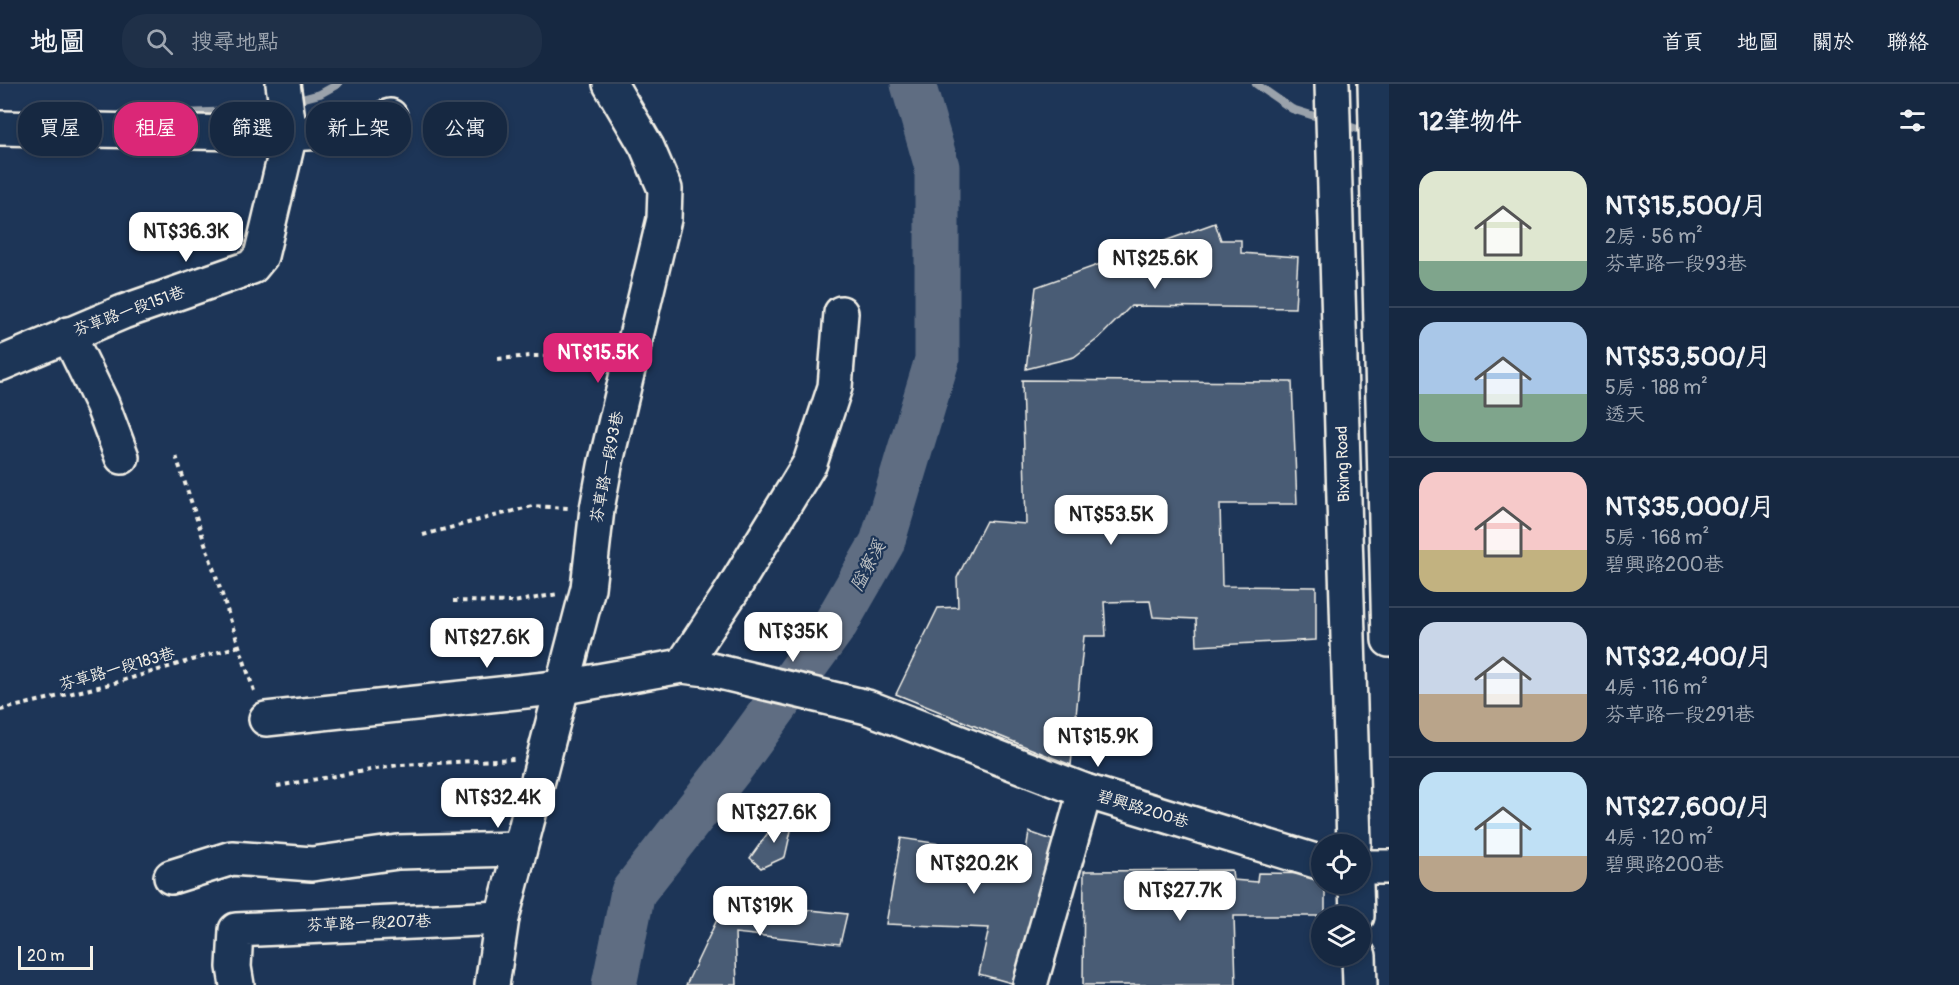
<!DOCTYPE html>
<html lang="zh-TW">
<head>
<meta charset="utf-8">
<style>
	body { margin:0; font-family:Pangolin,"LXGW WenKai TC",sans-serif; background:#1f3048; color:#f1f3f6; height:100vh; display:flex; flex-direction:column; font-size:22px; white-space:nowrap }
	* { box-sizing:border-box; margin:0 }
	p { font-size:20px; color:#9ea6b1 }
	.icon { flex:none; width:33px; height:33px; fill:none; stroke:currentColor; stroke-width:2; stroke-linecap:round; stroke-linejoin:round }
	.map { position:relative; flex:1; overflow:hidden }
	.details { display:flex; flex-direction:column; background:#162841; width:570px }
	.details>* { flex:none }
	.guide { position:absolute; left:18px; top:18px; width:570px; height:54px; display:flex; gap:12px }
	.tools { position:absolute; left:1311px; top:750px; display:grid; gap:12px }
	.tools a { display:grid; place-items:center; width:60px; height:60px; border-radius:50%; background:#162841; box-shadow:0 3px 9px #0003,0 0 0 2px #35445a; font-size:30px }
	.scale { position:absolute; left:18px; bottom:15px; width:75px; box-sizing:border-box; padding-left:6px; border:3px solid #f4f1e8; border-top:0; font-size:16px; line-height:21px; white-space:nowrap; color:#f4f1e8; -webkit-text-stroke:4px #1d3557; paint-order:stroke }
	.price { position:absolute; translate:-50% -51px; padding:0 14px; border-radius:12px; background:#fff; color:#222; font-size:20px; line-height:39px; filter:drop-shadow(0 2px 3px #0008) }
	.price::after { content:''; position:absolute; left:50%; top:36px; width:18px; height:14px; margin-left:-9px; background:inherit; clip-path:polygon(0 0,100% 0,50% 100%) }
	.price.selected { background:#db2777; color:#fff }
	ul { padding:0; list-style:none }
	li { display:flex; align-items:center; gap:18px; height:150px; padding:0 30px }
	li+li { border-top:2px solid #35445a }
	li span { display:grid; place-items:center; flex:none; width:168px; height:120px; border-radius:18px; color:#555 }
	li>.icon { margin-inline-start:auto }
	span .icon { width:72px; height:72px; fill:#fffc; stroke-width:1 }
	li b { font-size:26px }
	h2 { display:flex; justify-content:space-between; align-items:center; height:72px; padding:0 30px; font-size:26px }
	.chip { padding:0 21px; border-radius:24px; background:#162841; box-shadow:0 3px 9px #0003,0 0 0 2px #35445a; font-size:21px; line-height:54px }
	.chip.selected { background:#db2777; color:#fff }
	header { display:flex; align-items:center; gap:36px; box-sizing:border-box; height:84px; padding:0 30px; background:#162841; border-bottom:2px solid #35445a }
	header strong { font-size:28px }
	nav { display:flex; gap:33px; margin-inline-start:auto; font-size:21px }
	.search { width:420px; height:54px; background:#1f3048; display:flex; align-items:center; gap:15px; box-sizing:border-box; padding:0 21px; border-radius:24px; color:#9ea6b1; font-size:22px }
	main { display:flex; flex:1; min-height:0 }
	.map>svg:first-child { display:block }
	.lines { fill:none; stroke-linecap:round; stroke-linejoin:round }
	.stream { stroke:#9aa2ab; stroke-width:8 }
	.river { stroke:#5e6d82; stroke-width:45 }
	.building { fill:#485b74; stroke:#f4f1e8; stroke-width:1.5 }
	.minor-casing { stroke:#f4f1e8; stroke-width:38 }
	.major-casing { stroke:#f4f1e8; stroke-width:38 }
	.path { stroke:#f4f1e8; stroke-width:4; stroke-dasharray:4.5 4.5; stroke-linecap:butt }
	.minor { stroke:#1d3557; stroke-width:33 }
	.major { stroke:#1d3557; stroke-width:33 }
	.labels { text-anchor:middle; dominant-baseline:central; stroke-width:4.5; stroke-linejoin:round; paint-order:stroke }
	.street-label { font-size:16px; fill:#f4f1e8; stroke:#1d3557 }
	.water-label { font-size:18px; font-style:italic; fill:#c0c3c4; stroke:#1d3557 }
</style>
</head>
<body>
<header>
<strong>地圖</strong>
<div class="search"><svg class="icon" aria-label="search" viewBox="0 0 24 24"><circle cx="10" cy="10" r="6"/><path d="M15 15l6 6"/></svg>搜尋地點</div>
<nav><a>首頁</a><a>地圖</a><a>關於</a><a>聯絡</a></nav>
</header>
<main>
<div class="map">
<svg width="1389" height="901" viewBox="0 0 1389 901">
	<rect width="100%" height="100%" fill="#1d3557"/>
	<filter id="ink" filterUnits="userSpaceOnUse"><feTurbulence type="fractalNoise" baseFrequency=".0167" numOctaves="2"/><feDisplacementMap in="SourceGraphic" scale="12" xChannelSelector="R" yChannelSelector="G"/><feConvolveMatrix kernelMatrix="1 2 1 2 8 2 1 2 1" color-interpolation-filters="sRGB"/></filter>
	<g filter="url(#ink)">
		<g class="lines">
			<g class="stream">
				<path d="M1256,0L1292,25L1324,35"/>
				<path d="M294,17L320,10L338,0"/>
				<path d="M133,31L260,26L280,21"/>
				<path d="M1342,40L1367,48"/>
			</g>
			<path class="river" d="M614,901L633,808L735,678L836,539L882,459L937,276V83L913,0"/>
		</g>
		<g class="building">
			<path d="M1215,139L1221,156H1241V169L1298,173L1295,224L1131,222L1099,254L1074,273L1026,285L1036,203Z"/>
			<path d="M1022,296L1292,298L1297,420H1220L1222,502L1316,503V556L1197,562L1196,535L1153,533L1150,517L1104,518L1106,552H1084L1071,681L896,610L938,524L958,523L957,494L986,437L1026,440Z"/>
			<path d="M780,732L793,738L785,773L761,784L750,774Z"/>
			<path d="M1029,748L1058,758L1015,900L979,890L989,844L886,840L901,754L1025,773Z"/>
			<path d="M1232,786L1233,796L1257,798L1258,789L1322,790V800H1325V832H1234L1236,901H1083L1084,787Z"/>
			<path d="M773,822L847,830L840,860L735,849L737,901H686L723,823L765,829Z"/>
		</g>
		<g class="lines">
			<g class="minor-casing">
				<g id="minor">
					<path d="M0,44L290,50L358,46L390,32"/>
					<path d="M68,250L102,320L122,373"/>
					<path d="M0,280L123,228L252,183L261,172L290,50L283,0"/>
					<path d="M682,582L732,507L810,379L835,303L841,229"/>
					<path d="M266,635L564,603L682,582L707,585L867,623L1085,707L1322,779"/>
					<path d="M1360,783H1389"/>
					<path d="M171,793L232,774L312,780L398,768L519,765"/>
					<path d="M237,901L234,883L236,846L502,834"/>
					<path d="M492,901L502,834L588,504L597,425L605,382L664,135L665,105L647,63L610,0"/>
					<path d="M1030,901L1085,707"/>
				</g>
			</g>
			<g class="major-casing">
				<g id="major">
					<path d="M1332,0L1354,760"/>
					<path d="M1375,0L1389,556"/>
					<path d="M1356,800L1357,832"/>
					<path d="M1359,872L1360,901"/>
				</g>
			</g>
			<g class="path">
				<path d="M498,275L530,272H602"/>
				<path d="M176,372L255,610"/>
				<path d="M423,451L532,422L569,424"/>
				<path d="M453,517L514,518L558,510"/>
				<path d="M0,626L111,600L239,562"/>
				<path d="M277,702L399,681L514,675"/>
			</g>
			<use href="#minor" class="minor"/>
			<use href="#major" class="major"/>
		</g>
	</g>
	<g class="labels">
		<g class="street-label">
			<text transform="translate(129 227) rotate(-20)">芬草路一段151巷</text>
			<text transform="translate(1343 380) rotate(-92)">Bixing Road</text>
			<text transform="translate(607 383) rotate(-79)">芬草路一段93巷</text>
			<text transform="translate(117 585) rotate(-16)">芬草路一段183巷</text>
			<text transform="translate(1143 725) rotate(17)">碧興路200巷</text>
			<text transform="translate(369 839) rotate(-2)">芬草路一段207巷</text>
		</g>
		<g class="water-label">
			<text transform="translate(868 482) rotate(-62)">隘寮溪</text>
		</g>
	</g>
</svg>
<div class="tools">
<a><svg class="icon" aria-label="locate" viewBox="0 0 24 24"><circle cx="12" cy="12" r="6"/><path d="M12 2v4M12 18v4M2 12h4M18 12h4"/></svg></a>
<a><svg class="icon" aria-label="layers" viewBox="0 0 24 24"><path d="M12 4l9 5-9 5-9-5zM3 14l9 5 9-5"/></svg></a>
</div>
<div class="scale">20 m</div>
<b class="price" style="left:186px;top:179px">NT$36.3K</b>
<b class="price" style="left:1155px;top:206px">NT$25.6K</b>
<b class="price selected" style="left:598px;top:300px">NT$15.5K</b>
<b class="price" style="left:1111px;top:462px">NT$53.5K</b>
<b class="price" style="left:793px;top:579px">NT$35K</b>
<b class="price" style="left:487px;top:585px">NT$27.6K</b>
<b class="price" style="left:1098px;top:684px">NT$15.9K</b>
<b class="price" style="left:498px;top:745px">NT$32.4K</b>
<b class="price" style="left:774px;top:760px">NT$27.6K</b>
<b class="price" style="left:974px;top:811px">NT$20.2K</b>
<b class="price" style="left:1180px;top:838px">NT$27.7K</b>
<b class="price" style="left:760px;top:853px">NT$19K</b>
<div class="guide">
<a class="chip">買屋</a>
<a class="chip selected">租屋</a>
<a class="chip">篩選</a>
<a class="chip">新上架</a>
<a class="chip">公寓</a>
</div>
</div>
<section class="details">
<h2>12筆物件<svg class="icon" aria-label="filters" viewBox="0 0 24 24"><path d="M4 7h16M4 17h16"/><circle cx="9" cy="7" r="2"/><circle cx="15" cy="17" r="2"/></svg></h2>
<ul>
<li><span style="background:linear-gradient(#dfe7d0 75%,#7fa58c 0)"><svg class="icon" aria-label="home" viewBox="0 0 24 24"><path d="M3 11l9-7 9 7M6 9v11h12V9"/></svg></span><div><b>NT$15,500/月</b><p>2房 · 56 m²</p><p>芬草路一段93巷</p></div></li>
<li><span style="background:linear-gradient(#a9c7e8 60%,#7fa58c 0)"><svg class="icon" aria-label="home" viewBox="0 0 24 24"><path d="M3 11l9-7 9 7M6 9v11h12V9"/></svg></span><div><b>NT$53,500/月</b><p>5房 · 188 m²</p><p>透天</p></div></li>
<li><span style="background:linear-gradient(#f6c9c9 65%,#c2b280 0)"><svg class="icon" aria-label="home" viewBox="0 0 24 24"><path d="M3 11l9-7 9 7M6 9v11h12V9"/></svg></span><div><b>NT$35,000/月</b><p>5房 · 168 m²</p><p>碧興路200巷</p></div></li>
<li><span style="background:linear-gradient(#c9d6e8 60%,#b9a48a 0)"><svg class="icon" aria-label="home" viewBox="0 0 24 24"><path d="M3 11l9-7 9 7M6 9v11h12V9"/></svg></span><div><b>NT$32,400/月</b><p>4房 · 116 m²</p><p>芬草路一段291巷</p></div></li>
<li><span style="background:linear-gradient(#bfe0f5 70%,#b9a48a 0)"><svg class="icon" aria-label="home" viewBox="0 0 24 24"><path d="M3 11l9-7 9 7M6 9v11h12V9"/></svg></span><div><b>NT$27,600/月</b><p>4房 · 120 m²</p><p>碧興路200巷</p></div></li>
</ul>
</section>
</main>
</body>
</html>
